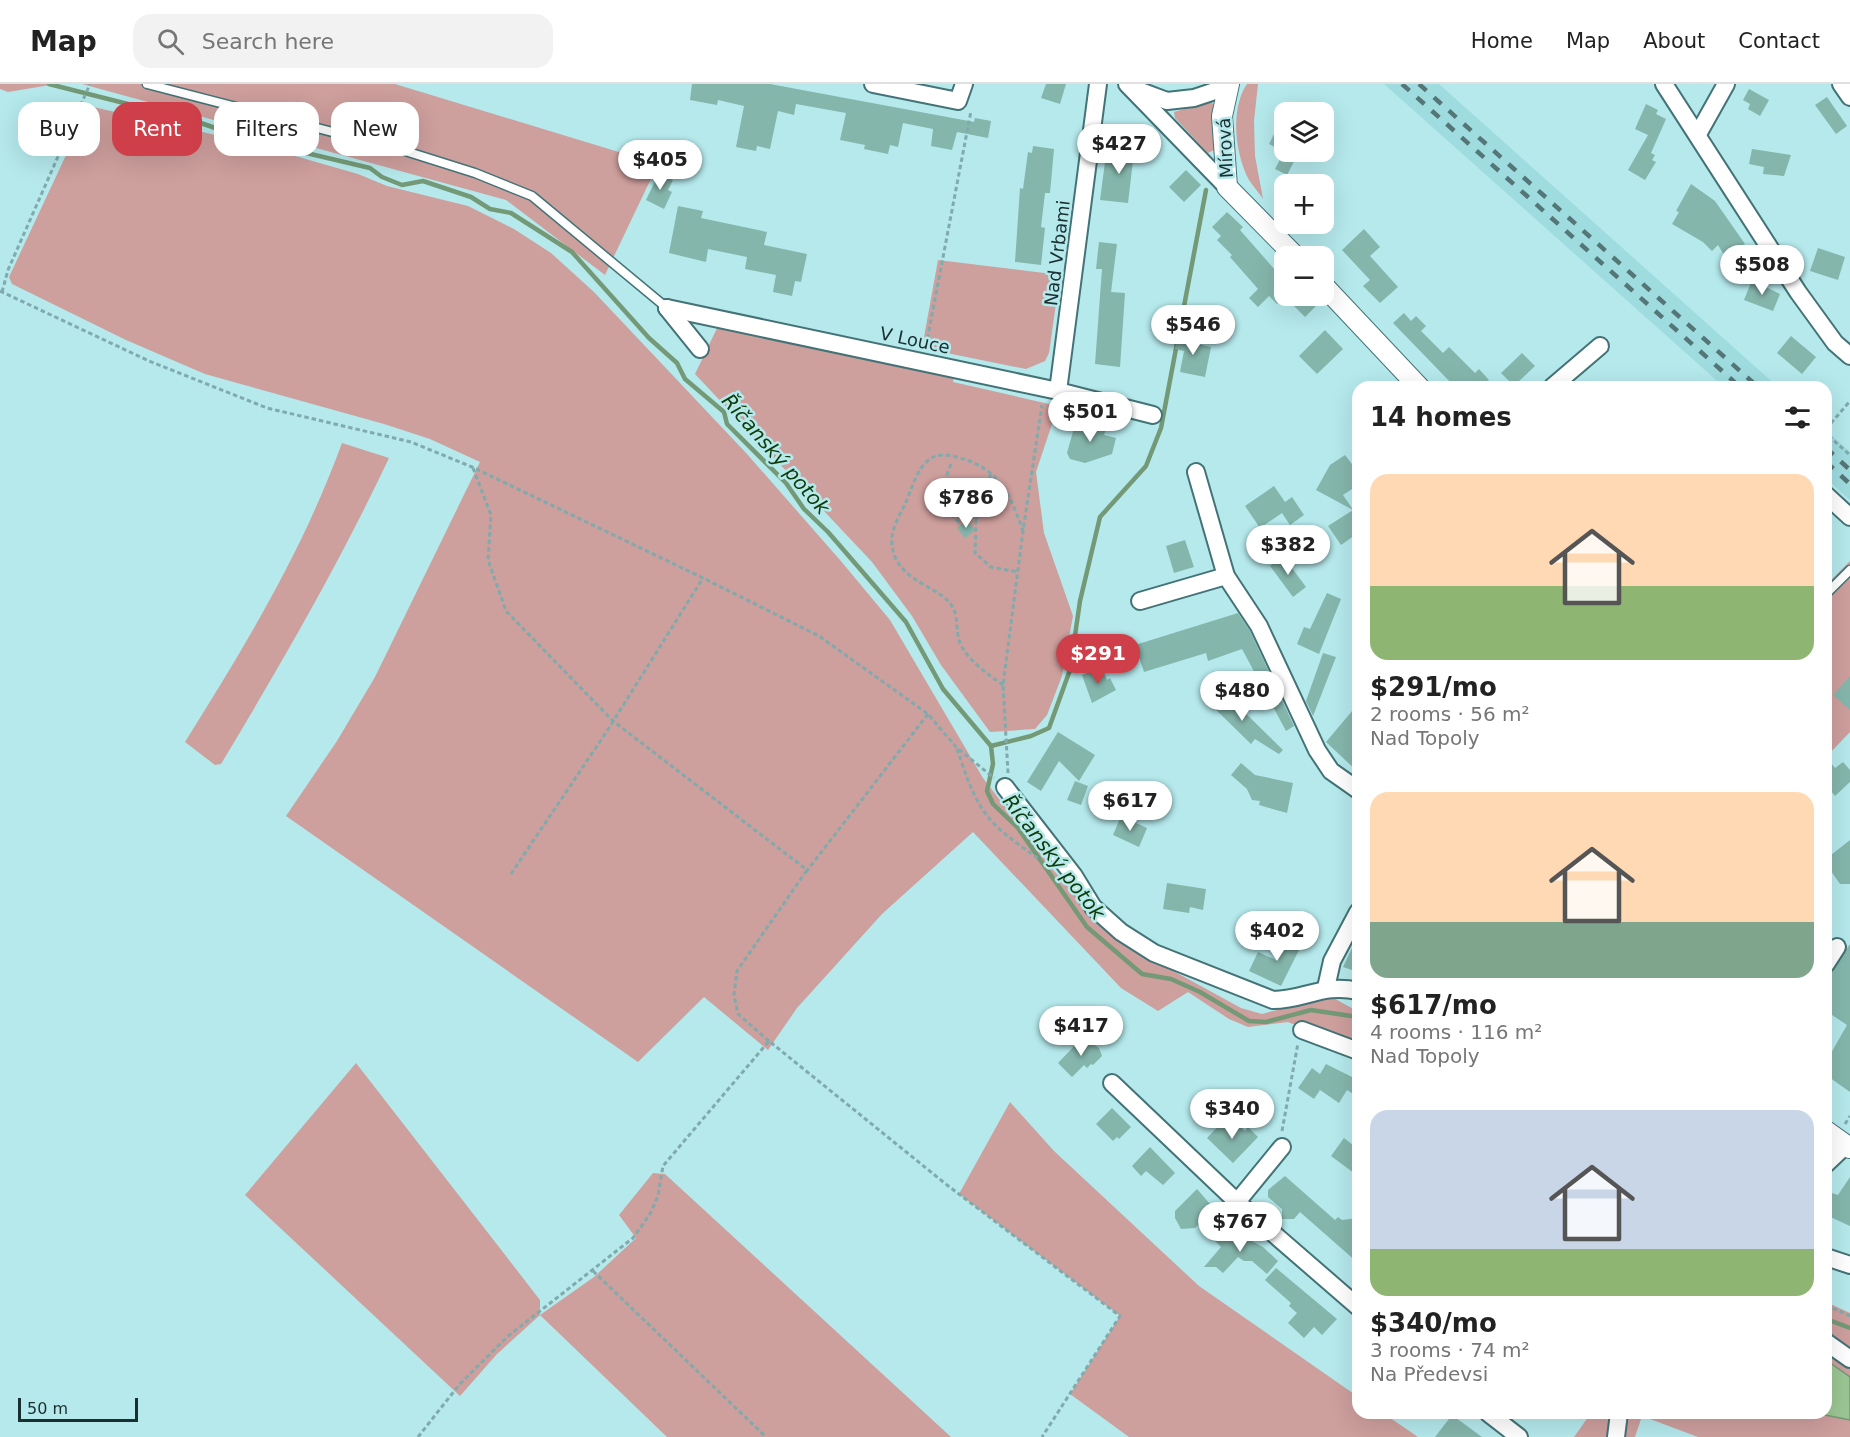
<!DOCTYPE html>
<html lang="en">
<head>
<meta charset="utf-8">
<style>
	body { margin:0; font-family:"DejaVu Sans",sans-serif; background:#f2f2f2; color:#222; height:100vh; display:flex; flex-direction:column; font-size:22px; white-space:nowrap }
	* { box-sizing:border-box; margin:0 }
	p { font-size:20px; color:#767676 }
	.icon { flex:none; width:33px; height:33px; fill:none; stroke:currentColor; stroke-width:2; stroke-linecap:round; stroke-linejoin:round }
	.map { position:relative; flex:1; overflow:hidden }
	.side { position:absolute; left:1352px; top:297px; width:480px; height:1038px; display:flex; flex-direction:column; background:#fff; border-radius:18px; box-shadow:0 6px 24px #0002 }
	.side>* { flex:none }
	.top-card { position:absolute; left:18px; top:18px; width:570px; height:54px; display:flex; gap:12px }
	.fabs { position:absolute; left:1274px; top:18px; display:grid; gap:12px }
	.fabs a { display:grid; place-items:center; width:60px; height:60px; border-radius:12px; background:#fff; box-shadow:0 6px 24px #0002; font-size:30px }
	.scale { position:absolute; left:18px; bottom:15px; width:120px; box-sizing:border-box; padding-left:6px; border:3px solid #1a2f30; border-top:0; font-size:16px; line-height:21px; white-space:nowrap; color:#1a2f30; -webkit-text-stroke:4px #b5e9ec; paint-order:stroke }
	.price { position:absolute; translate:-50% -51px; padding:0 14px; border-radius:21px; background:#fff; color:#222; font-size:20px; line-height:39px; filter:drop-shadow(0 2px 3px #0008) }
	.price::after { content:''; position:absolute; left:50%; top:36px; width:18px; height:14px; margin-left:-9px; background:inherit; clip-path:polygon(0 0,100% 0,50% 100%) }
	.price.selected { background:#cf3f49; color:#fff }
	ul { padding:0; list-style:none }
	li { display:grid; align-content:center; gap:12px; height:318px; padding:0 18px }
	li span { display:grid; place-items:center; height:186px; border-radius:18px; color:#555 }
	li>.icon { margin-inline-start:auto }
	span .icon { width:108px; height:108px; fill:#fffc; stroke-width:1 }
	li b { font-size:26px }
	h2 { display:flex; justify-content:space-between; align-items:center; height:72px; padding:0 18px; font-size:26px }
	.tag { padding:0 21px; border-radius:18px; background:#fff; box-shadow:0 6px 24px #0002; font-size:21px; line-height:54px }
	.tag.selected { background:#cf3f49; color:#fff }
	header { display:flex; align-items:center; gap:36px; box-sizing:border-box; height:84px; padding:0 30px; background:#fff; border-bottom:2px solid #e0e0e0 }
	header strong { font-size:28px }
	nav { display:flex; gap:33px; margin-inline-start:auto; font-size:21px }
	.search { width:420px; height:54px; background:#f2f2f2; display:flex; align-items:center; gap:15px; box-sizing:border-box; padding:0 21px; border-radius:18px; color:#767676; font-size:22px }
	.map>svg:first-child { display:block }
	.built { fill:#9fdce0 }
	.green { fill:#cd9f9d }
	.water { fill:#9bc694; stroke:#749976; stroke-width:1.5 }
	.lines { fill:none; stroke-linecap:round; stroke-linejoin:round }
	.stream { stroke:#749976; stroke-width:4.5 }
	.building { fill:#85b6ac }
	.service-casing { stroke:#437376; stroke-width:11 }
	.minor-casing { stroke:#437376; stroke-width:20 }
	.tertiary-casing { stroke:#437376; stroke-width:22 }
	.path { stroke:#80aaac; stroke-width:3; stroke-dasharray:4.5 3; stroke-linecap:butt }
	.service { stroke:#fff; stroke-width:8 }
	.minor { stroke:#fff; stroke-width:16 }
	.tertiary { stroke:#fff; stroke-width:20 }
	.rail { stroke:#557677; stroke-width:4.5; stroke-dasharray:10 10; stroke-linecap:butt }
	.labels { text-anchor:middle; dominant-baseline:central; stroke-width:5; stroke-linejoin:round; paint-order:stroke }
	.street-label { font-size:18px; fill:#1a2f30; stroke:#b5e9ec }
	.water-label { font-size:20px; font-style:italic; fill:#0f3b08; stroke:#b5e9ec }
</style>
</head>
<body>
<header>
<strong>Map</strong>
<div class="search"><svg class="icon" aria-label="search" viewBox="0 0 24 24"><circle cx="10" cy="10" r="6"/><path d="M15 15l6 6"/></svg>Search here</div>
<nav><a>Home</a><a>Map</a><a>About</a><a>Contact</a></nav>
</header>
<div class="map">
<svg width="1850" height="1353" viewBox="0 0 1850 1353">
	<rect width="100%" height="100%" fill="#b5e9ec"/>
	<g class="built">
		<path d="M1384,0H1439L1778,303H1724Z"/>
		<path d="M1826,346L1850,368V416L1826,394Z"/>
	</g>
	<g class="green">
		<path d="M0,0H56L8,8L0,5Z"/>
		<path d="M82,0H395L658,80L605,191L506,116Z"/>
		<path d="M1247,0H1258L1254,37L1255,72L1263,115C1259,109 1253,102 1249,96C1235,70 1230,24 1247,0Z"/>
		<path d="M1208,18H1212L1214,23V66L1208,69L1175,34L1174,28Z"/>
		<path d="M89,22L246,58L358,90L387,102L468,122L514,145L551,169L594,208L747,370L840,476L890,536L983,694L1054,787L1124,860L1241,924L1262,930L1277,926L1286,916L1330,912L1357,927V967L1288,938L1248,943L1229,935L1188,908L1158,927L1121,904L973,748L882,830L797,924L768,966L704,913L638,978L286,732L337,657L375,593L480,378L430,355L384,340L205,290L126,256L12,200L9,193Z"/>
		<path d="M938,176L1060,191L1049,269L1045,277L1026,285L922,264Z"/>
		<path d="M720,238L954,292L953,298L1058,322L1036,388L1044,449L1073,532L1062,592L1047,631L1035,645L990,648L941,581L912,532L872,478L695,290Z"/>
		<path d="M342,359L389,374C339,480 281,580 221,680L215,681L185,658C246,561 303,466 342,359Z"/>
		<path d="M1850,477V648L1827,672L1826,501Z"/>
		<path d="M356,979L540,1216V1231L594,1193L636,1154L619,1131L653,1089L665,1090L951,1353H667L540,1231L497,1270L460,1312L245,1111Z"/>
		<path d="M1010,1018L1054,1067L1199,1202L1357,1312L1358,1329H1383L1418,1353H1129L1070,1310L1120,1232L959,1110Z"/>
		<path d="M1826,1218L1850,1229V1293L1826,1276Z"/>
		<path d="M1591,1329H1603L1611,1332L1607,1353H1574Z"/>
		<path d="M1627,1329H1815L1850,1336V1353H1698L1642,1332L1635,1353H1625Z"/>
	</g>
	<path class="water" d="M1826,1276L1850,1293V1336L1815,1329H1826Z"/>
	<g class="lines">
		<g class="stream">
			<path d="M49,0L195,37L247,55L279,57L302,68L370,84L382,93L402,101L423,97L471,113L490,125L511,129L572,168L649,254L677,279L685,295L724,328L727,340L786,399L804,425L828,448L906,538L943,605L991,662L993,680L987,707L993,720L1018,744L1087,843L1142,890L1171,895L1200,908L1249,937L1266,938L1311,926L1358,933"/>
			<path d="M991,662L1031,652L1049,644L1070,586L1080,517L1100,433L1146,382L1161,344L1206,106"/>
			<path d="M1826,1235L1850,1244"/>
		</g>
	</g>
	<g class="building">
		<path d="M692,0H770L974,38L975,34L991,37L988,54L957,48L952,66L931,62L933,45L903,39L898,63L890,61L888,70L864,65L865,61L840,56L846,29L796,20L794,31L778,27L770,65L757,62L756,67L736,63L744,22L718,16L717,21L690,16Z"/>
		<path d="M1046,0H1066L1060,20L1041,14Z"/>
		<path d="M1749,5L1769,16L1760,32L1748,25L1750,20L1743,16Z"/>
		<path d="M1827,13L1847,42L1836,50L1815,21Z"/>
		<path d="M1646,20L1658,26L1656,30L1666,35L1651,69L1655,71L1652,76L1656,78L1645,96L1628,86L1648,51L1635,45Z"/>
		<path d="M1284,30V68H1299L1287,91L1275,85L1284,68L1269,60Z"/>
		<path d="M1117,58L1135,60L1128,119L1100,116L1105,78L1114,79Z"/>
		<path d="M1033,62L1054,65L1050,109H1045L1041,143L1045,144L1041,181L1015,178L1020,104L1023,105L1028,68L1032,69Z"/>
		<path d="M1752,65L1791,71L1784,92L1763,90L1764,83L1749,80Z"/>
		<path d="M1186,86L1201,101L1184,118L1169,103Z"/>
		<path d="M659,89L673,96L668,106L672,108L664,125L646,116Z"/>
		<path d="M1691,100L1715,117L1745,160L1724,171L1718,161L1712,167L1703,158L1672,140L1679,128L1676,127Z"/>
		<path d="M678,122L703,127L701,134L767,148L764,161L807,170L801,198L795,197L792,212L773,208L776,191L745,185L747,173L708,165L706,178L669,169Z"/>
		<path d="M1227,128L1243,143L1240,146L1276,187L1284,179V213L1277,220L1269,212L1258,223L1249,214L1258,205L1230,173L1232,171L1217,156L1221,152L1212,143Z"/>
		<path d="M1364,145L1380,163L1370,172L1398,203L1380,219L1363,202L1370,196L1342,166Z"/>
		<path d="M1099,158L1117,160L1111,208L1125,209L1120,283L1095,280L1102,185H1096Z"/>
		<path d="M1818,164L1845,173L1838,196L1810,187Z"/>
		<path d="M1752,196L1780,210L1773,227L1744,216Z"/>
		<path d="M1284,212H1309L1318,220L1305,233Z"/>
		<path d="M1404,229L1411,237L1416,232L1426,242L1421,247L1443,269L1449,263L1475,289L1479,285L1489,296L1485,299L1489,303H1455L1393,239Z"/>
		<path d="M1325,246L1343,265L1317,290L1299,272Z"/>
		<path d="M1178,249L1194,252L1193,259L1211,263L1205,293L1180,288L1184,267L1175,265Z"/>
		<path d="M1791,252L1816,273L1802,290L1777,269Z"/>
		<path d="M1522,269L1535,282L1514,302L1501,289Z"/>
		<path d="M1076,337L1106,345L1104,351L1116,354L1112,370L1085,379L1070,375L1067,369Z"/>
		<path d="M1345,371L1358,388V401L1343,411L1358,433V449L1341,461L1328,442L1353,426L1316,406L1330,381Z"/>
		<path d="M1274,402L1285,418L1292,413L1304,431L1290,441L1282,429L1260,444L1245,422Z"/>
		<path d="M967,436L975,446L965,454L957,444Z"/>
		<path d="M1185,456L1194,483L1174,489L1166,462Z"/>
		<path d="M1283,472L1306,503L1293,513L1270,482Z"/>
		<path d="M1327,509L1341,515L1319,570L1297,560L1304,543L1310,545Z"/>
		<path d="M1238,529L1250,547L1294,642L1286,647L1242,565L1208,577L1206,569L1144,588L1135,561Z"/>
		<path d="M1323,569L1336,573L1313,632L1306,617Z"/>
		<path d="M1101,583L1107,596L1110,594L1116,606L1092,619L1082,591Z"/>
		<path d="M1850,592V626L1833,611Z"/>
		<path d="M1222,606L1283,666L1279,670L1255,655L1251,660L1209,619Z"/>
		<path d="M1358,620V688L1326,658Z"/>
		<path d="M1058,648L1095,671L1079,697L1059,677L1041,707L1027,698Z"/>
		<path d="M1826,673L1835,684L1843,678L1850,686V698L1835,712L1826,701Z"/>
		<path d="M1241,679L1255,691L1293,699L1287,729L1259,721L1260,717L1252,716L1247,705L1231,691Z"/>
		<path d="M1075,697L1088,702L1081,721L1067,716Z"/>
		<path d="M1121,732L1147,744L1139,763L1113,751Z"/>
		<path d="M1850,756V800H1840L1826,780V775Z"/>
		<path d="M1167,799L1206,805L1203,826L1190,823L1189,829L1163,825Z"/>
		<path d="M1288,851L1303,858L1281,902L1249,887L1258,868L1276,876Z"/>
		<path d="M1358,851V888L1343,883Z"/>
		<path d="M1850,860V1008L1826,991V978L1847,941L1826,927V896Z"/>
		<path d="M1083,953L1099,964L1102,972L1093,981L1091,980L1087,984L1084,981L1072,993L1058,979Z"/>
		<path d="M1326,980L1358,996V1013L1347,1006L1339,1019L1320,1006L1314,1015L1298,1004L1312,984L1320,990Z"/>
		<path d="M1112,1024L1131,1043L1119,1055L1117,1053L1113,1057L1096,1040Z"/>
		<path d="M1224,1036L1233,1044L1238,1040L1245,1047L1248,1043L1258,1053L1233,1079L1207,1054Z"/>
		<path d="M1344,1054L1358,1065V1092L1331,1072Z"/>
		<path d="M1150,1063L1175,1089L1163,1101L1146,1087L1141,1092L1132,1082Z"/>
		<path d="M1285,1092L1335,1136L1338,1133L1342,1136L1358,1134V1179L1300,1128L1294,1135H1282V1125L1268,1113V1106Z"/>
		<path d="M1850,1093V1142L1826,1131V1107L1838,1111Z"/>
		<path d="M1197,1105L1223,1135L1208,1151L1198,1141L1195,1144L1181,1145L1175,1134V1127Z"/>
		<path d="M1236,1150L1244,1157H1252L1263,1163L1278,1177L1267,1190L1252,1177H1244L1238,1173L1223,1189L1216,1183H1204L1221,1163L1210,1152Z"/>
		<path d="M1276,1184L1337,1235L1322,1251L1314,1243L1304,1254L1288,1239L1297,1229L1289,1222L1291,1219L1265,1196Z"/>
		<path d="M1452,1331L1482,1353H1435Z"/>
	</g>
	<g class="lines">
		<g class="service-casing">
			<g id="service">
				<path d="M147,0L402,66L475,89L532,112L667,224"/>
				<path d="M1826,510L1850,486"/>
			</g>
		</g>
		<g class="minor-casing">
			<g id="minor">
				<path d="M873,0L958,17L964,0"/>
				<path d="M1127,0L1227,103"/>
				<path d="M1664,0L1798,208L1835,259L1850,272"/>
				<path d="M1841,0L1850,13"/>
				<path d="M1135,5L1167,17L1194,14L1227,3"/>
				<path d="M1698,50L1726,0"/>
				<path d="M667,224L1058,307L1153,331"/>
				<path d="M667,224L700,265"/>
				<path d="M1552,303L1600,262"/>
				<path d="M1058,307L1098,0"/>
				<path d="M1196,388L1226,492L1259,542L1317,666L1331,687L1358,706"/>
				<path d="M1826,411L1850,433"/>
				<path d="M1140,517L1226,492"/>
				<path d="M1005,703L1074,792L1093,823L1121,848L1154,869L1273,916C1305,916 1323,899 1358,907"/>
				<path d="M1826,880L1837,863"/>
				<path d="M1326,904L1332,877L1358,828"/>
				<path d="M1302,946L1358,967"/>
				<path d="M1112,999L1237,1118L1358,1223"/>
				<path d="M1826,1080L1846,1061"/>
				<path d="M1237,1118L1282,1063"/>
				<path d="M1826,1173L1850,1181"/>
				<path d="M1826,1258L1850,1275"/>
				<path d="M1488,1329L1519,1353"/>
				<path d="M1616,1353L1619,1329"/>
			</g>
		</g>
		<g class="tertiary-casing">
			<g id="tertiary">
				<path d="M1229,0L1222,32L1227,103L1295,172"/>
				<path d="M1323,201L1419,303"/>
				<path d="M1826,1047L1850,1064"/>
			</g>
		</g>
		<g class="path">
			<path d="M0,207L149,277L267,324L411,358L472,383L703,494L819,552L928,630L956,663L994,694"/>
			<path d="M2,208L8,186L90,0"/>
			<path d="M926,262L971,27"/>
			<path d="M1827,344L1831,354L1850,371"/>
			<path d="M1826,345L1850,317"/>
			<path d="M951,380C942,402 938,423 959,438L967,433L976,437L975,469L991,483L1018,488"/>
			<path d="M473,384L491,431L488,476L506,527L613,637L807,786"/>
			<path d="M976,437L983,408L992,388"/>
			<path d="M1003,601C989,591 964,574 959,556C956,546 958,533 953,524C943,502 896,499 892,461C890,446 900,431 906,418C912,404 917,384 930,375C938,369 949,371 957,373C1000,385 1009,408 1023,447"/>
			<path d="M957,665C965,688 973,715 989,734C1003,751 1023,763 1040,776"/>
			<path d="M1008,689L1003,601L1023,447L1042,321"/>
			<path d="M806,788L928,630"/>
			<path d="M511,790L607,647L703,494"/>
			<path d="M769,957L738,930L734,911L737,887L807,786"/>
			<path d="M1845,1040L1850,1032"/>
			<path d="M1282,1047L1298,959"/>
			<path d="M593,1187L766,1353"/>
			<path d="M1826,1221L1850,1232"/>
			<path d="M418,1353L459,1301L507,1253L633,1154L650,1130L658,1112L663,1082L769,957L947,1101L1120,1232L1042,1353"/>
		</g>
		<use href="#service" class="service"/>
		<use href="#minor" class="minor"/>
		<use href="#tertiary" class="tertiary"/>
		<g class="rail">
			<path d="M1402,0L1740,303"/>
			<path d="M1419,0L1758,303"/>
			<path d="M1826,364L1850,386"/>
			<path d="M1826,378L1850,400"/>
		</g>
	</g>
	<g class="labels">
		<g class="street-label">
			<text transform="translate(1225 64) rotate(-93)">Mírová</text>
			<text transform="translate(1057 169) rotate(-83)">Nad Vrbami</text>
			<text transform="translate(915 256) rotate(12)">V Louce</text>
		</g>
		<g class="water-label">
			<text transform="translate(776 370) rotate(49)">Říčanský potok</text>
			<text transform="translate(1054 773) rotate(52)">Říčanský potok</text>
		</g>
	</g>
</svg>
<div class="fabs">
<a><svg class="icon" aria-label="layers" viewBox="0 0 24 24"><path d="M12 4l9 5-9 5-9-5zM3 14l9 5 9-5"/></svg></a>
<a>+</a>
<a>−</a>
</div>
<div class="scale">50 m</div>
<b class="price" style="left:1119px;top:91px">$427</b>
<b class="price" style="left:660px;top:107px">$405</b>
<b class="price" style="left:1762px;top:212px">$508</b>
<b class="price" style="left:1193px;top:272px">$546</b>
<b class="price" style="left:1090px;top:359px">$501</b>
<b class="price" style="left:966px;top:445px">$786</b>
<b class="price" style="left:1288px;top:492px">$382</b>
<b class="price selected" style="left:1098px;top:601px">$291</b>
<b class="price" style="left:1242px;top:638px">$480</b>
<b class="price" style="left:1130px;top:748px">$617</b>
<b class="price" style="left:1277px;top:878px">$402</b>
<b class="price" style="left:1081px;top:973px">$417</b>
<b class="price" style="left:1232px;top:1056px">$340</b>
<b class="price" style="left:1240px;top:1169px">$767</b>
<div class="top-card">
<a class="tag">Buy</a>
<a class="tag selected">Rent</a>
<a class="tag">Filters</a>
<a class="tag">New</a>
</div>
<section class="side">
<h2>14 homes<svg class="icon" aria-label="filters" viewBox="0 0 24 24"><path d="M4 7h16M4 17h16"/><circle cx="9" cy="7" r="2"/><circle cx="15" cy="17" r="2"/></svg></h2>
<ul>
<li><span style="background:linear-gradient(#ffd9b3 60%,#8fb573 0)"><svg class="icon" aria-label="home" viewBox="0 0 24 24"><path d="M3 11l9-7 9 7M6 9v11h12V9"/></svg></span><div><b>$291/mo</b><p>2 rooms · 56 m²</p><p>Nad Topoly</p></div></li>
<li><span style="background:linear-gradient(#ffd9b3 70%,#7fa58c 0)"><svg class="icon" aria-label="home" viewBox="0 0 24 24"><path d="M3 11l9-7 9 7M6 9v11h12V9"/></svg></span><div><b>$617/mo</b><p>4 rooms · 116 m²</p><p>Nad Topoly</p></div></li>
<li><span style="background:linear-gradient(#c9d6e8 75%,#8fb573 0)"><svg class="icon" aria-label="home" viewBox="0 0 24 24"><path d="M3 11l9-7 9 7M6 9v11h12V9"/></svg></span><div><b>$340/mo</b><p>3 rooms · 74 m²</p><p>Na Předevsi</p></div></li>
</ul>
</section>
</div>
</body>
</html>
